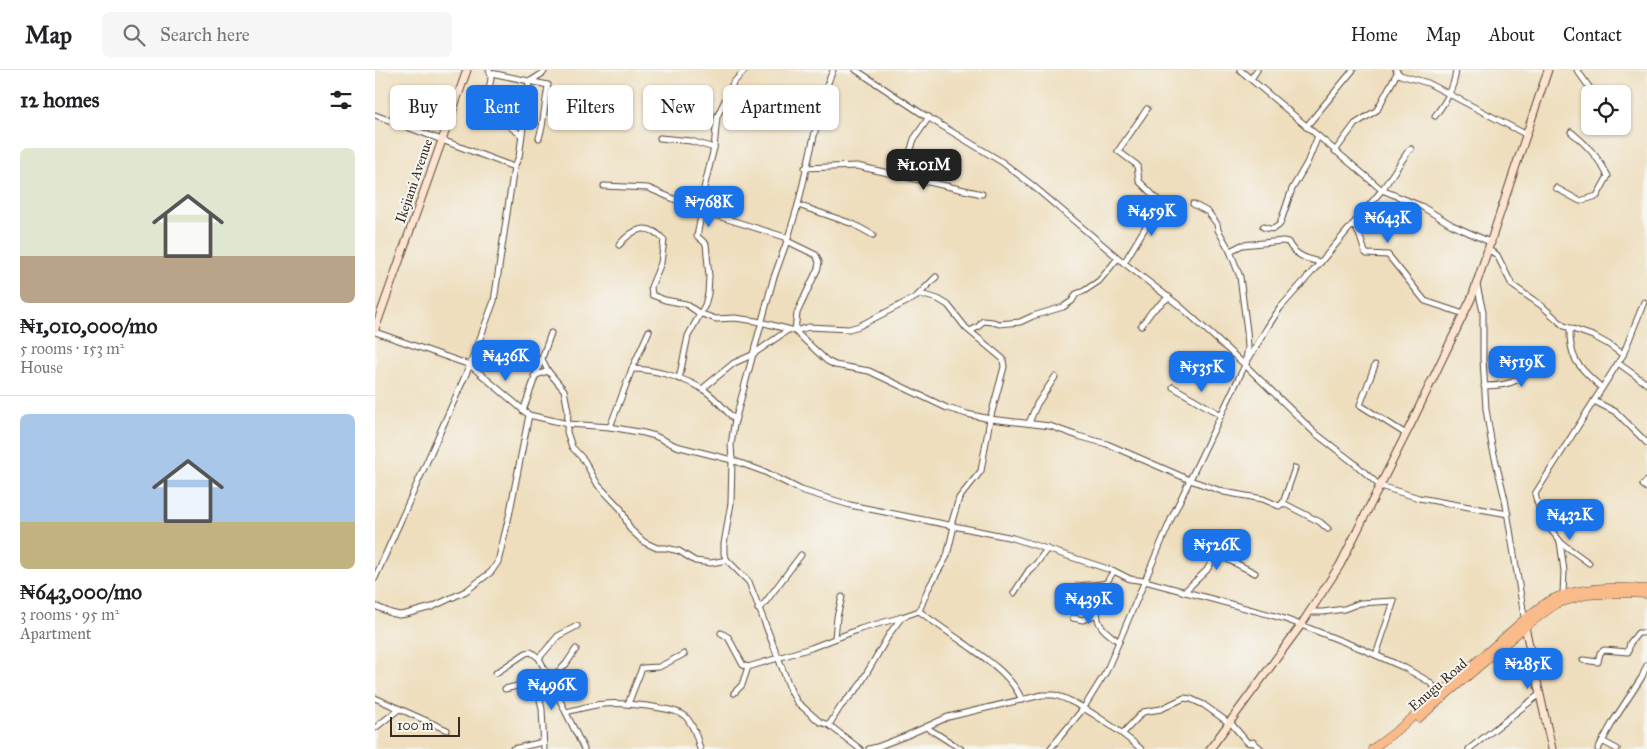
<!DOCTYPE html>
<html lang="en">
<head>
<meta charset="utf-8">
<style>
	body { margin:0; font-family:"IM FELL Great Primer",serif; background:#f6f6f6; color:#202124; height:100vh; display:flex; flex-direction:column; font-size:19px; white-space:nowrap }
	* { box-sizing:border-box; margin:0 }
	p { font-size:16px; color:#757577 }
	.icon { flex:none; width:28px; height:28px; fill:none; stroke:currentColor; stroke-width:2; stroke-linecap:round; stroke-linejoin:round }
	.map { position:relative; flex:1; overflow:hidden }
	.panel { display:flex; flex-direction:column; background:#fff; width:375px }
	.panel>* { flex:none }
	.hud { position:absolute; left:15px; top:15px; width:475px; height:45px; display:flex; gap:10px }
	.controls { position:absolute; left:1206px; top:15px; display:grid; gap:10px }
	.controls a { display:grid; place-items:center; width:50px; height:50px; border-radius:8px; background:#fff; box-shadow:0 1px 4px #0004; font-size:25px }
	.scale { position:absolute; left:15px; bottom:12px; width:70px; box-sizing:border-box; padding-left:5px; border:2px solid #3b2a1e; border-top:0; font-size:14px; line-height:18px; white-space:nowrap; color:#3b2a1e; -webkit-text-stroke:4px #f6f6f2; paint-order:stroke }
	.price { position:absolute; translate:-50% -42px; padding:0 11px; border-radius:10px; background:#1a73e8; color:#fff; font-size:16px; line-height:32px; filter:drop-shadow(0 1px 2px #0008) }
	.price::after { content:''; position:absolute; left:50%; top:30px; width:15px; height:11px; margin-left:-8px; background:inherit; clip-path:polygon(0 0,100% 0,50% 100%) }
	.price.on { background:#222; color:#fff }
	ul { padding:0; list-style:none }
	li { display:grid; align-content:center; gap:10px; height:265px; padding:0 20px }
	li+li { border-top:1px solid #e0e0e0 }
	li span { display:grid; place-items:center; height:155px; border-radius:8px; color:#555 }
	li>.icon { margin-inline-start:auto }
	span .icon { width:90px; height:90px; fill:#fffc; stroke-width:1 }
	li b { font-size:21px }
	h2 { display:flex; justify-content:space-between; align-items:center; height:60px; padding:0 20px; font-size:21px }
	.tag { padding:0 18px; border-radius:8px; background:#fff; box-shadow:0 1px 4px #0004; font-size:18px; line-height:45px }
	.tag.on { background:#1a73e8; color:#fff }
	header { display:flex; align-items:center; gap:30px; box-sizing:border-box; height:70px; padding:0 25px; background:#fff; border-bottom:1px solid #e0e0e0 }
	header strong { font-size:24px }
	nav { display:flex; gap:28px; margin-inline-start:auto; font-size:18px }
	.search { width:350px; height:45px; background:#f6f6f6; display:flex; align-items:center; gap:12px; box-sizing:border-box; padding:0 18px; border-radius:8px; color:#757577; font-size:19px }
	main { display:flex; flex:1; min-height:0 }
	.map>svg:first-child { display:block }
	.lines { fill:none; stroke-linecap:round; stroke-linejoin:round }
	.street-casing { stroke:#564536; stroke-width:7 }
	.secondary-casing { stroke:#564536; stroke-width:9 }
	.primary-casing { stroke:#564536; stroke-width:9 }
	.street { stroke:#fff; stroke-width:5 }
	.secondary { stroke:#fde4d1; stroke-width:7 }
	.primary { stroke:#fabb8b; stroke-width:8 }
	.labels { text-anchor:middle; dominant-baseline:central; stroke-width:4; stroke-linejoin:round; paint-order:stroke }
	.street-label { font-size:14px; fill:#3b2a1e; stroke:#f6f6f2 }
</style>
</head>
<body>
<header>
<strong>Map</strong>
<div class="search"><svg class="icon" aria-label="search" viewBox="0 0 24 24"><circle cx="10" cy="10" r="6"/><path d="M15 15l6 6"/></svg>Search here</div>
<nav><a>Home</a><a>Map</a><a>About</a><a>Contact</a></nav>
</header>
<main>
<section class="panel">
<h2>12 homes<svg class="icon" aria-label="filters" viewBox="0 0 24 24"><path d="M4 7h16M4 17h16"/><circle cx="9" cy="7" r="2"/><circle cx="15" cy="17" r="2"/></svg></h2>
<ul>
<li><span style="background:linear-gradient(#dfe7d0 70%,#b9a48a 0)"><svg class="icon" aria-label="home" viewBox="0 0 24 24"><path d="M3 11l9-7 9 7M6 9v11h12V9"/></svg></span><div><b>₦1,010,000/mo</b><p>5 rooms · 153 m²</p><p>House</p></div></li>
<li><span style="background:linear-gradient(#a9c7e8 70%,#c2b280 0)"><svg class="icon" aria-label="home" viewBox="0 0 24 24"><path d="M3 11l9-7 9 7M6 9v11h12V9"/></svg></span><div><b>₦643,000/mo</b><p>3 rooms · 95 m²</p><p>Apartment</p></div></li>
</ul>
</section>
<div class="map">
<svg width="1272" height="679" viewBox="0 0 1272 679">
	<rect width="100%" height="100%" fill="#f6f6f2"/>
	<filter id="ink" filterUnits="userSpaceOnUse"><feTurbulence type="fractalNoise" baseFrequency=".02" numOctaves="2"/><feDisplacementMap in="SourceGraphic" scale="10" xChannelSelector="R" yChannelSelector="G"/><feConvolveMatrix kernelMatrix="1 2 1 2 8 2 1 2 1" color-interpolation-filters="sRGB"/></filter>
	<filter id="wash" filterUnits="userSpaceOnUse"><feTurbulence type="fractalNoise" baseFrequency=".0096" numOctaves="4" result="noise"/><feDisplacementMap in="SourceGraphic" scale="20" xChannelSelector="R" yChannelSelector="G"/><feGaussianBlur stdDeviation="1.12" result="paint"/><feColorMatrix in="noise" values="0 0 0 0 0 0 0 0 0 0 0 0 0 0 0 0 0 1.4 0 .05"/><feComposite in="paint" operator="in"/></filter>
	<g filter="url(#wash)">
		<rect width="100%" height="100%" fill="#eedebd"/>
	</g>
	<g filter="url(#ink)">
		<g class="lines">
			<g class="street-casing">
				<g id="street">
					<path d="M114,0C121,12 106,27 113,38C117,45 139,59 146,65"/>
					<path d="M481,0L549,45L627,92L657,115L749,193L806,237L870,295L940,363L979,393L1005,416L1044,428L1133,444"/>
					<path d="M865,0L1007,120L1046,136L1077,155L1117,173"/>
					<path d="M1021,0L1025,5L1053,13L1152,65"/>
					<path d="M1202,0L1219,24"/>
					<path d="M116,3L173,15L167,57L164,68"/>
					<path d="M876,9L882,0"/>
					<path d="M0,45L139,97"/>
					<path d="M1060,46C1071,31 1079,19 1081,0"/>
					<path d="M931,57L978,0"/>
					<path d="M285,68L316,71L339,78"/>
					<path d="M960,81L980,54L1002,40L1022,3"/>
					<path d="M430,98L482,96L607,124"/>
					<path d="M528,106L539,69L554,47"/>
					<path d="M229,116L273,118L327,141L413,168"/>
					<path d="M1181,118L1205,131L1222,126L1233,106C1223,87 1212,75 1196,62"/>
					<path d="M818,134L833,142L842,154L843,160L855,181L865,207L872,261L873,278L871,289"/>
					<path d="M423,135L478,154L498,165"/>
					<path d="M978,154L984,164L990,182L992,184L1013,185L1050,231L1089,244"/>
					<path d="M888,157C895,160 900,160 905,154L917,119L932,93L943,66"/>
					<path d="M412,171L441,185L444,192L443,198L422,243L420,261"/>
					<path d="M244,175C258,158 273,152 289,170L286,193L276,217L277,225L290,230L311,234L324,243L341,249L360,248L381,251L420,261L434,257L474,259L484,256L541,227L561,207"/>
					<path d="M1114,180L1122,185L1137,215L1167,236L1189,256L1218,266L1233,274L1248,285"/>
					<path d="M855,181L867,175L908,171L913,172C919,185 933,190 946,192"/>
					<path d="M749,193L776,148L784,131L764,111L762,95L743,81L772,39"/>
					<path d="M1102,215L1108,242V289L1111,339L1117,376L1130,429L1150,552"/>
					<path d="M545,224L563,229L573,235L591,258L628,289L629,297L615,349L606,401L584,428L576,455"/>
					<path d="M766,256L777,241L794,227"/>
					<path d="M1195,258C1194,290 1204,297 1227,318"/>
					<path d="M420,261L452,291L460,295L494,301L572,338L592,344L615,349L675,356L703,366L732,374L815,410L849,422L888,429L904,436L908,433L945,452L953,459"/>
					<path d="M595,261L603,257L608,251L618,252L624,254L645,252L658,246L688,237L697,231L701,224L709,221L724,211L743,188"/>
					<path d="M0,262L95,295L154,345L193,354L235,357L269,363L280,366L301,376L357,390L356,375L359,355L398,210L412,171L423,135L449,23L458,0"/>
					<path d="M167,289L173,301L189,320L193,341L192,362L197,377L209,390L223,415L246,439L255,459L269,472L282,478H291L304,481L320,491L336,493L352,490"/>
					<path d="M1243,293L1272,314"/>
					<path d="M1000,295L985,335L1031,364"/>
					<path d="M257,299C279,299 310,308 329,320C341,328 350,340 360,350"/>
					<path d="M159,306L173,301"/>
					<path d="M304,309L313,266L330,235L333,224L334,206L331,174L322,166L327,141L325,134L339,78L342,47L358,13L370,0"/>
					<path d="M1109,316C1142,316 1148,308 1169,285"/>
					<path d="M798,317L846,345"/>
					<path d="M327,319L359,293L377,285L413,260"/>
					<path d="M1219,331L1241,342L1272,373"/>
					<path d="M148,341L176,263"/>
					<path d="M654,353L662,334L680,307"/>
					<path d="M235,357L257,299L274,261"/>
					<path d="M1272,411L1268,415L1272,418"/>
					<path d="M908,433L920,398"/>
					<path d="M1185,472L1214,493"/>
					<path d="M739,501C730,513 716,542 726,556C730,562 738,567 744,572"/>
					<path d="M0,508L95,295L119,231L139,97L144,87L154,12L168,3L170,0"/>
					<path d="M703,516C712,514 721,516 730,513"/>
					<path d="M809,522L832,500L838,489L842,487L852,489L880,503"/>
					<path d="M639,523L654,500L661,494L672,479"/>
					<path d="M1188,525L1189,501L1185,471L1171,454L1162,432L1160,424L1248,285L1269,232"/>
					<path d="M0,536L16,543L24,545L31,544L57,537L91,521L116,502L123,492L134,446L154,345"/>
					<path d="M383,539L389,534L426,485"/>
					<path d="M544,541C560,553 576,564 592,575C614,591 636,605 647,630"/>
					<path d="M935,542H948L969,539L985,533L1019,531L1001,585"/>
					<path d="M698,548L708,550L722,544"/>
					<path d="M346,563L353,567L368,595L373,597L436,578L485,559L527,547"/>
					<path d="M460,568L462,547L467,527"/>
					<path d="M164,588L183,566L202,556"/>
					<path d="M1208,590L1223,592L1225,583L1229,580L1253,582L1255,573L1263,563H1272"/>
					<path d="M121,603L151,583L156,582L164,588L209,679"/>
					<path d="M160,607L167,639L169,679"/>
					<path d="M130,619L146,615L155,608L173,607L184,601L191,594L201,579"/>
					<path d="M359,623L367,615L373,597"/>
					<path d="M0,628L72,660"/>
					<path d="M253,634L267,598L284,597L309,584"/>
					<path d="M191,642C204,639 216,635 229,634C244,632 302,637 311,647C319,656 322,668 325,679"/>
					<path d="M855,652L872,672L875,673L878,672L886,679"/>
					<path d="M454,655L466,636L483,618L515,563L527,547L544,541L553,519L572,486L579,456"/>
					<path d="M551,657L586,679"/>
					<path d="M0,658L24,639"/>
					<path d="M748,663L768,642L786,639L809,628L816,629L829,635L854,653"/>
					<path d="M1227,671L1242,679"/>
					<path d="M138,679L168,672"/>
					<path d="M485,679L454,655L445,652L422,632L416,621L374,512L352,490L349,484V474L356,433L357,390L390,402L426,420L475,435L638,468L739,501L755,509L770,511L907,548L926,555L987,579L1030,598L1053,611L1065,622"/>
					<path d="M494,679L502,677L533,665L573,647L667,625C671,625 675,625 679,625C702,630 748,663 766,679"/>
					<path d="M675,679L708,639L731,602L797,447L858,320L870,295L892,258L905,238L938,201L1007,120L1034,80L1036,79"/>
					<path d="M1094,679L1165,624"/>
					<path d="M1223,679L1239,650L1267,607L1272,595"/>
				</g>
			</g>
			<g class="secondary-casing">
				<g id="secondary">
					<path d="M0,259L92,0"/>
					<path d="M1150,557L1177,679"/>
					<path d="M835,679L926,555L965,495L1036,354L1097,227L1173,0"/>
				</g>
			</g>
			<g class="primary-casing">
				<g id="primary">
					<path d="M1044,648L1150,557L1181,534L1211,525L1247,523L1272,524"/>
					<path d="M997,679C1042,647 1083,607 1125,571C1139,559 1165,533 1182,527C1209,516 1243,517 1272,519"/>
				</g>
			</g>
			<use href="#street" class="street"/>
			<use href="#secondary" class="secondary"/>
			<use href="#primary" class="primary"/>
		</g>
	</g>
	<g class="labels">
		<g class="street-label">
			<text transform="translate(39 111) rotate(-71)">Ikejiani Avenue</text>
			<text transform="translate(1063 615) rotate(-41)">Enugu Road</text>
		</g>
	</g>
</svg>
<div class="controls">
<a><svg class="icon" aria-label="locate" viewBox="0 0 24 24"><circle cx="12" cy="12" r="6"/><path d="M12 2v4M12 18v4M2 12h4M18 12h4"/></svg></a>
</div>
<div class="scale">100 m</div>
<b class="price on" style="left:549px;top:121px">₦1.01M</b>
<b class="price" style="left:334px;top:158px">₦768K</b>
<b class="price" style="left:777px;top:167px">₦459K</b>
<b class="price" style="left:1013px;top:174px">₦643K</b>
<b class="price" style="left:131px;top:312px">₦436K</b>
<b class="price" style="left:1147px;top:318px">₦519K</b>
<b class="price" style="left:827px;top:323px">₦535K</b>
<b class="price" style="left:1195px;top:471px">₦432K</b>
<b class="price" style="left:842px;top:501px">₦526K</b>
<b class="price" style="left:714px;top:555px">₦439K</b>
<b class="price" style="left:1153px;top:620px">₦285K</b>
<b class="price" style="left:177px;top:641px">₦496K</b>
<div class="hud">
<a class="tag">Buy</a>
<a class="tag on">Rent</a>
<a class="tag">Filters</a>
<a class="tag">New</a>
<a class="tag">Apartment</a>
</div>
</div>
</main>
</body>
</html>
